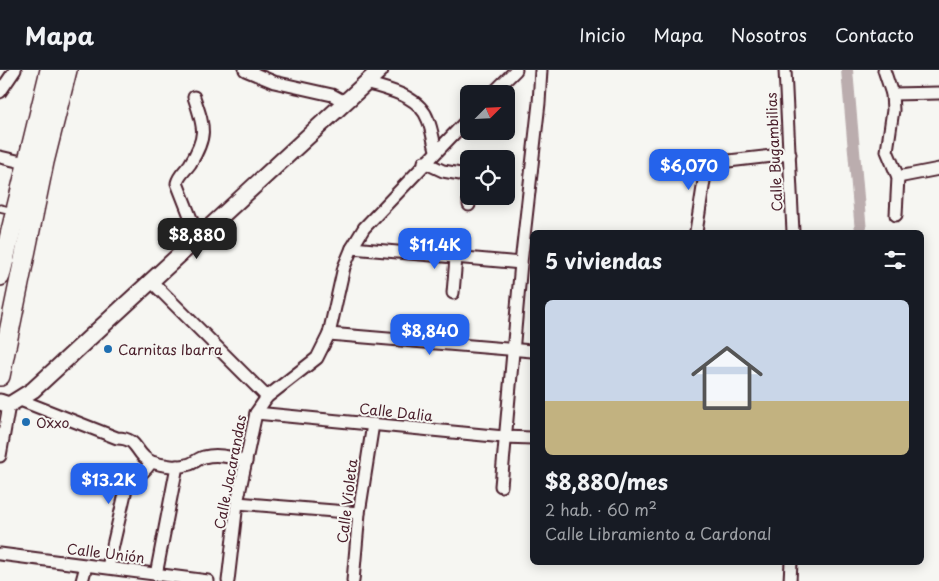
<!DOCTYPE html>
<html lang="es">
<head>
<meta charset="utf-8">
<style>
	body { margin:0; font-family:"Playpen Sans",sans-serif; background:#20242c; color:#f1f3f6; height:100vh; display:flex; flex-direction:column; font-size:19px; white-space:nowrap }
	* { box-sizing:border-box; margin:0 }
	p { font-size:16px; color:#9ea1a6 }
	.icon { flex:none; width:28px; height:28px; fill:none; stroke:currentColor; stroke-width:2; stroke-linecap:round; stroke-linejoin:round }
	.map { position:relative; flex:1; overflow:hidden }
	.side { position:absolute; left:530px; top:160px; width:394px; height:335px; display:flex; flex-direction:column; background:#171b24; border-radius:8px; box-shadow:0 2px 12px #0003 }
	.side>* { flex:none }
	.needle { width:32px; rotate:66deg }
	.buttons { position:absolute; left:460px; top:15px; display:grid; gap:10px }
	.buttons a { display:grid; place-items:center; width:55px; height:55px; border-radius:8px; background:#171b24; box-shadow:0 2px 12px #0003; font-size:25px }
	.price { position:absolute; translate:-50% -42px; padding:0 11px; border-radius:10px; background:#2563eb; color:#fff; font-size:16px; line-height:32px; filter:drop-shadow(0 1px 2px #0008) }
	.price::after { content:''; position:absolute; left:50%; top:30px; width:15px; height:11px; margin-left:-8px; background:inherit; clip-path:polygon(0 0,100% 0,50% 100%) }
	.price.current { background:#222; color:#fff }
	ul { padding:0; list-style:none }
	li { display:grid; align-content:center; gap:10px; height:265px; padding:0 15px }
	li+li { border-top:1px solid #363941 }
	li span { display:grid; place-items:center; height:155px; border-radius:8px; color:#555 }
	li>.icon { margin-inline-start:auto }
	span .icon { width:90px; height:90px; fill:#fffc; stroke-width:1 }
	li b { font-size:21px }
	h2 { display:flex; justify-content:space-between; align-items:center; height:60px; padding:0 15px; font-size:21px }
	header { display:flex; align-items:center; gap:30px; box-sizing:border-box; height:70px; padding:0 25px; background:#171b24; border-bottom:1px solid #363941 }
	header strong { font-size:24px }
	nav { display:flex; gap:28px; margin-inline-start:auto; font-size:18px }
	.map>svg:first-child { display:block }
	.lines { fill:none; stroke-linecap:round; stroke-linejoin:round }
	.canal { stroke:#bbadae; stroke-width:12 }
	.service-casing { stroke:#4a1f2b; stroke-width:9 }
	.minor-casing { stroke:#4a1f2b; stroke-width:15 }
	.tertiary-casing { stroke:#4a1f2b; stroke-width:19 }
	.primary-casing { stroke:#4a1f2b; stroke-width:22 }
	.service { stroke:#f6f6f2; stroke-width:5.5 }
	.minor { stroke:#f6f6f2; stroke-width:11 }
	.tertiary { stroke:#f6f6f2; stroke-width:15 }
	.primary { stroke:#f6f6f2; stroke-width:19 }
	.poi-dot { fill:#1f6fb2; stroke:#f6f6f2; stroke-width:2 }
	.labels { text-anchor:middle; dominant-baseline:central; stroke-width:4; stroke-linejoin:round; paint-order:stroke }
	.street-label { font-size:14px; fill:#4a1f2b; stroke:#f6f6f2 }
	.poi-label { font-size:14px; fill:#4a1f2b; stroke:#f6f6f2; text-anchor:start }
</style>
</head>
<body>
<header>
<strong>Mapa</strong>
<nav><a>Inicio</a><a>Mapa</a><a>Nosotros</a><a>Contacto</a></nav>
</header>
<div class="map">
<svg width="939" height="511" viewBox="0 0 939 511">
	<rect width="100%" height="100%" fill="#f6f6f2"/>
	<filter id="ink" filterUnits="userSpaceOnUse"><feTurbulence type="fractalNoise" baseFrequency=".02" numOctaves="2"/><feDisplacementMap in="SourceGraphic" scale="10" xChannelSelector="R" yChannelSelector="G"/><feConvolveMatrix kernelMatrix="1 2 1 2 8 2 1 2 1" color-interpolation-filters="sRGB"/></filter>
	<g filter="url(#ink)">
		<g class="lines">
			<path class="canal" d="M847,0L861,162"/>
			<g class="service-casing">
				<path id="service" d="M0,138L13,141"/>
			</g>
			<g class="minor-casing">
				<g id="minor">
					<path d="M245,0L274,12L332,25L345,32"/>
					<path d="M785,0L793,162"/>
					<path d="M884,0L892,24L893,40L887,81L898,107L896,145"/>
					<path d="M366,13C388,20 419,25 428,50C432,59 433,70 436,80"/>
					<path d="M0,22L15,0"/>
					<path d="M492,24L516,0"/>
					<path d="M892,24L939,23"/>
					<path d="M194,27C204,57 208,65 190,94C185,101 179,105 177,113L199,169"/>
					<path d="M0,87L26,93"/>
					<path d="M424,92L443,101L466,105L469,110V135"/>
					<path d="M898,107L939,99"/>
					<path d="M696,162L706,98L711,93L790,84"/>
					<path d="M352,178L521,193"/>
					<path d="M151,211L267,327"/>
					<path d="M453,223L456,188"/>
					<path d="M329,264L532,281"/>
					<path d="M20,330L117,368C140,368 134,385 152,392C163,396 179,398 190,394C195,392 199,388 204,387C218,383 233,387 246,392"/>
					<path d="M256,343L504,367L532,368"/>
					<path d="M0,386L9,335"/>
					<path d="M501,416L521,193L539,33L541,0"/>
					<path d="M237,433L359,443"/>
					<path d="M0,484L208,511"/>
					<path d="M108,497L126,419C133,407 145,404 151,392"/>
					<path d="M156,505L177,396"/>
					<path d="M82,511L86,496"/>
					<path d="M228,511L237,433L256,343L267,327L317,288L329,264L344,197L352,178L364,158L469,48"/>
					<path d="M353,511L359,443L373,354"/>
					<path d="M790,511L791,492"/>
				</g>
			</g>
			<g class="tertiary-casing">
				<path id="tertiary" d="M0,332L9,335L33,320L380,0"/>
			</g>
			<g class="primary-casing">
				<g id="primary">
					<path d="M0,206L50,0"/>
					<path d="M0,306L44,92L67,0"/>
				</g>
			</g>
			<use href="#service" class="service"/>
			<use href="#minor" class="minor"/>
			<use href="#tertiary" class="tertiary"/>
			<use href="#primary" class="primary"/>
		</g>
	</g>
	<g class="poi-dot">
		<circle cx="108" cy="279" r="5"/>
		<circle cx="26" cy="352" r="5"/>
	</g>
	<g class="labels">
		<g class="street-label">
			<text transform="translate(774 82) rotate(-93)">Calle Bugambilias</text>
			<text transform="translate(396 342) rotate(6)">Calle Dalia</text>
			<text transform="translate(230 402) rotate(-79)">Calle Jacarandas</text>
			<text transform="translate(347 431) rotate(-83)">Calle Violeta</text>
			<text transform="translate(106 483) rotate(7)">Calle Unión</text>
		</g>
		<g class="poi-label">
			<text x="118" y="279">Carnitas Ibarra</text>
			<text x="36" y="352">Oxxo</text>
		</g>
	</g>
</svg>
<div class="buttons">
<a><svg class="needle" viewBox="-14 -14 28 28"><path d="M0-13l5 13h-10z" fill="#e53935"/><path d="M0 13l5-13h-10z" fill="#9ea1a6"/></svg></a>
<a><svg class="icon" aria-label="locate" viewBox="0 0 24 24"><circle cx="12" cy="12" r="6"/><path d="M12 2v4M12 18v4M2 12h4M18 12h4"/></svg></a>
</div>
<b class="price" style="left:689px;top:121px">$6,070</b>
<b class="price current" style="left:197px;top:190px">$8,880</b>
<b class="price" style="left:435px;top:200px">$11.4K</b>
<b class="price" style="left:430px;top:286px">$8,840</b>
<b class="price" style="left:109px;top:435px">$13.2K</b>
<section class="side">
<h2>5 viviendas<svg class="icon" aria-label="filters" viewBox="0 0 24 24"><path d="M4 7h16M4 17h16"/><circle cx="9" cy="7" r="2"/><circle cx="15" cy="17" r="2"/></svg></h2>
<ul>
<li><span style="background:linear-gradient(#c9d6e8 65%,#c2b280 0)"><svg class="icon" aria-label="home" viewBox="0 0 24 24"><path d="M3 11l9-7 9 7M6 9v11h12V9"/></svg></span><div><b>$8,880/mes</b><p>2 hab. · 60 m²</p><p>Calle Libramiento a Cardonal</p></div></li>
</ul>
</section>
</div>
</body>
</html>
